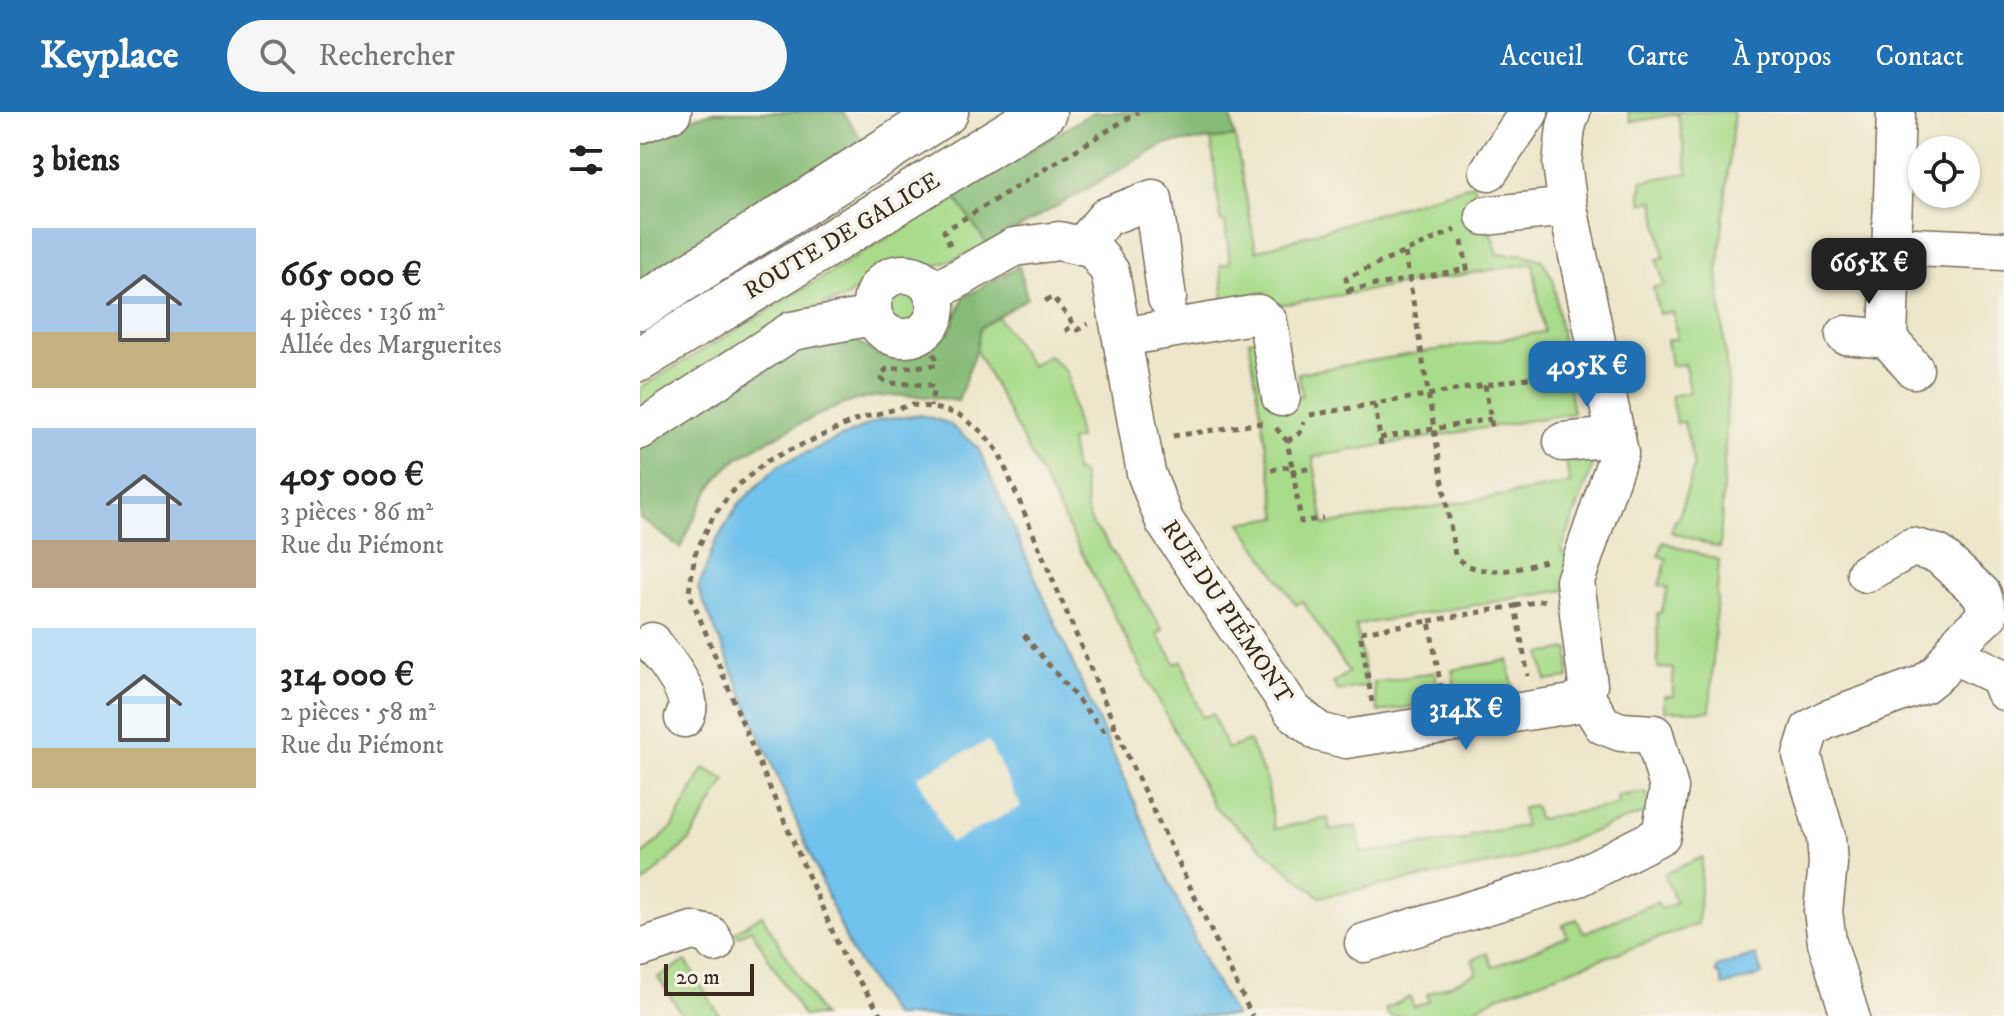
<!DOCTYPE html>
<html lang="fr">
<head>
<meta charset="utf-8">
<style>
	body { margin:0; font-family:"IM FELL DW Pica",serif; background:#f6f6f6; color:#222; height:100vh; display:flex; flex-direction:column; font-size:30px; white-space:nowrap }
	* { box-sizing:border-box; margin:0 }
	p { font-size:26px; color:#767676 }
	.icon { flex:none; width:44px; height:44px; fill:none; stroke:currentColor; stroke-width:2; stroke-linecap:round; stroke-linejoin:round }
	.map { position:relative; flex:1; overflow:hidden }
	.side { display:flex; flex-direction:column; background:#fff; width:640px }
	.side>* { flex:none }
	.tools { position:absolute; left:1268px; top:24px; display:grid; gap:16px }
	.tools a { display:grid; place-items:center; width:72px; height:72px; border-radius:50%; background:#fff; box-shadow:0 2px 6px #0004; font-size:40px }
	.scale { position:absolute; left:24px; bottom:20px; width:90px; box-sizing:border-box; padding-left:8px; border:4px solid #3b2a1e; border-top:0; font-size:22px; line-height:28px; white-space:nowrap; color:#3b2a1e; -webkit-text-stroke:6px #f7f3e8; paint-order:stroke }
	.price { position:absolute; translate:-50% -68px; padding:0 18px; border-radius:16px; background:#1f6fb2; color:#fff; font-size:26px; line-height:52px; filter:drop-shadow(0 2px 4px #0008) }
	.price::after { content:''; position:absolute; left:50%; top:48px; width:24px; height:18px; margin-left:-12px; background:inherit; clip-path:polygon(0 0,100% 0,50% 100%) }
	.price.current { background:#222; color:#fff }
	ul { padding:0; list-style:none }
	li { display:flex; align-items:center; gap:24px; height:200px; padding:0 32px }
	li span { display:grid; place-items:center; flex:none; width:224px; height:160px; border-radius:0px; color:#555 }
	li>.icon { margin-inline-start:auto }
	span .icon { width:96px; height:96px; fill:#fffc; stroke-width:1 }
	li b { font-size:34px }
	h2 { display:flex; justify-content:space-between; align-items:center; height:96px; padding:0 32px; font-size:34px }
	header { display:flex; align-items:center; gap:48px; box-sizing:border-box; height:112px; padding:0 40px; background:#1f6fb2; color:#fff }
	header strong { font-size:38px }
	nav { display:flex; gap:44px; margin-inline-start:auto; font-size:28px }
	.search { width:560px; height:72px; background:#f6f6f6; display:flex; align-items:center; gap:20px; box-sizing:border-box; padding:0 28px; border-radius:44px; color:#767676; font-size:30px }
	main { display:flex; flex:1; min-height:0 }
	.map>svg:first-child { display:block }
	.green { fill:#a8db8a; stroke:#728254; stroke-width:2 }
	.forest { fill:#86bb76; stroke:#60724a; stroke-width:2 }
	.water { fill:#6fc1eb; stroke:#557684; stroke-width:2 }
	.pier { fill:#ede6ca }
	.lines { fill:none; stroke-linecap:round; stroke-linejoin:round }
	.minor-casing { stroke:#796c5a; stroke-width:41 }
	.major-casing { stroke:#796c5a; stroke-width:47 }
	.path { stroke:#796c5a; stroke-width:5; stroke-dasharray:6 6; stroke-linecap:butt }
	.minor { stroke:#fff; stroke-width:38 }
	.major { stroke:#fff; stroke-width:44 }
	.labels { text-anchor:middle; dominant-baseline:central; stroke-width:7; stroke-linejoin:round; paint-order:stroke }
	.street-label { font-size:24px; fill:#3b2a1e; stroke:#f7f3e8 }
</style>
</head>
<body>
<header>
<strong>Keyplace</strong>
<div class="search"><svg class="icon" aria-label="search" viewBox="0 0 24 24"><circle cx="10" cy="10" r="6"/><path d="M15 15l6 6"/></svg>Rechercher</div>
<nav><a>Accueil</a><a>Carte</a><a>À propos</a><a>Contact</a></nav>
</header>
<main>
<section class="side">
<h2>3 biens<svg class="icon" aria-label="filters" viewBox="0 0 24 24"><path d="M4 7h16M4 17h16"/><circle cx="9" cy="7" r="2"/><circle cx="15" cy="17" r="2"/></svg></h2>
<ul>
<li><span style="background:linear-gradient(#a9c7e8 65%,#c2b280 0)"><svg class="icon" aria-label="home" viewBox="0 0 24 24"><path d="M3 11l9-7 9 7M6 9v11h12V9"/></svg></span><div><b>665 000 €</b><p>4 pièces · 136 m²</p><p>Allée des Marguerites</p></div></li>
<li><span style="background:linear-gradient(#a9c7e8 70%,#b9a48a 0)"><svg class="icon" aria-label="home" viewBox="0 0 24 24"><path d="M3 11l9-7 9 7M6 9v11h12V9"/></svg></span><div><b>405 000 €</b><p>3 pièces · 86 m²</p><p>Rue du Piémont</p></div></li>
<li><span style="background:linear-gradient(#bfe0f5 75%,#c2b280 0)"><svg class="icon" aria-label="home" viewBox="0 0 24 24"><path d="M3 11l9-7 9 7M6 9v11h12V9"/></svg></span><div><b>314 000 €</b><p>2 pièces · 58 m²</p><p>Rue du Piémont</p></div></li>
</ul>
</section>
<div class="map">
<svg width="1364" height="904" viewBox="0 0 1364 904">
	<rect width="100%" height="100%" fill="#f7f3e8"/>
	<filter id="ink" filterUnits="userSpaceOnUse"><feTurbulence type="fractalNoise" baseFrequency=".0125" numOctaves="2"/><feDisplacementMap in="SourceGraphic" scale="16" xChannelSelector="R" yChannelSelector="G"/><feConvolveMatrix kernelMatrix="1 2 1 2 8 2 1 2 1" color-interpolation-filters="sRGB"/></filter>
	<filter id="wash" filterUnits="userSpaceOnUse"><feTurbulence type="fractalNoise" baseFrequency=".006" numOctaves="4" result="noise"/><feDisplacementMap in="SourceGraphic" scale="32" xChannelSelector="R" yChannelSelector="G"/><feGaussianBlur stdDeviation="1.8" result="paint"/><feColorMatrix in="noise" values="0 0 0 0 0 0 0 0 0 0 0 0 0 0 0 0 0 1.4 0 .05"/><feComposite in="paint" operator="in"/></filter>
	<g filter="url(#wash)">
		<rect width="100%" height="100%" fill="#ede6ca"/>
		<g class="green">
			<path d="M988,0H1094L1078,161L1088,273L1080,436L1031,420L1035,408H1038L1054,354L1044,310L1036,311L1031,284L1050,280L1045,252L1031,254L1027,228L1037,226L1033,200L1019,202L1013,175L1024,173L1017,147L1024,145L1014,89L1002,91L1000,78L1003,77L1001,69L1048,61L1038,2L991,10Z"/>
			<path d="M595,25L616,139L833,72L858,142H883L902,148L913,167L926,254L911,256L914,273L928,271L933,301L673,345L684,413L930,372L926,349L956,345L921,439L933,446L925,478L716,513L727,574L698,579L693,571L709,560L662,489L656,493L601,411L638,405L609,228L626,225L637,288L662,284L658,261L904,220L893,151L647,192H606L585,196L580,153L590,151L585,110H581L571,27Z"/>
			<path d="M315,85L347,132C326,141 302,156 279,156C265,156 253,154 240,155L226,171L203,187L158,202L0,300V276Z"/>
			<circle cx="263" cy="194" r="18"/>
			<path d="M358,205L391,254L408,243L427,260L439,327L430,329L435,359L442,361L447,392L445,394L453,414L462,423L523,518L517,522L536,552L542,549L562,605L573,602L587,637L609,629L627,669L634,717L688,706L690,719L717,714L721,741L830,727V723L884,714L882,696L895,694L898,707L978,693L977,684L1006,680L1010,699L875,748L680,785L574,695L336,238L340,216Z"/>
			<path d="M1023,430L1079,448L1070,599H1024V584H1033V557L1018,556L1017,501H1021L1028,476L1019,473L1027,447L1019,444Z"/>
			<path d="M929,537V566L906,569L901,542Z"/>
			<path d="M868,548L873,576L817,586L812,558Z"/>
			<path d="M795,560L800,590L738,600L733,571Z"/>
			<path d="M64,656L86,668L50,728L0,774V745L33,715Z"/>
			<path d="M1062,745L1058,812L858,884L822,904H749L745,897L770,885L774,895L789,889L787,882L837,861L832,848L847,841L853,855L927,824L923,813L937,807L944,821L1017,790L1021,797L1036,791L1024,762Z"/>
			<path d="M122,803L182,904H163L111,817L98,824L95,820Z"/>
			<path d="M46,849L80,904H43L18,865Z"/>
		</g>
		<g class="forest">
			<path d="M72,0H203L224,31L0,168V23Z"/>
			<path d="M453,0H590L595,25L525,32L368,122L347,132L315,85Z"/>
			<path d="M379,154L387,186L340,216L336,238L318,289C286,284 257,281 225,286C197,291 107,336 87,356C65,378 53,408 41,436L0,406V332L176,229L212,226L235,241L256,245L277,242L295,233L310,218L324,185Z"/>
		</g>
		<g class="water">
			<path d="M281,303L308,311L338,336L566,853L595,904H253L211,839L58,477L75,431L99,392L139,353L239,308Z"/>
			<path d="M1116,843L1122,863L1083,874L1080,863L1076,861L1077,855Z"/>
		</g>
		<path class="pier" d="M348,629L381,695L310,731L277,664Z"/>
	</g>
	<g filter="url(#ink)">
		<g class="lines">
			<g class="minor-casing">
				<g id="minor">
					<path d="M1256,0L1248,227L1274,257"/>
					<path d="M0,12L32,0"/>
					<path d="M849,59L889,0"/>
					<path d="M845,104L928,95"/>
					<path d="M442,134L466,105L513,87L527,186"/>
					<path d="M1251,134L1364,139"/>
					<circle cx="264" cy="194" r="32"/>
					<path d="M293,181L374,135L419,129L454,137L470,160L506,361L525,410L653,599L679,620L706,627L932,592L945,584L948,573L935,469L979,341L928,95L922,52L926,15L931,0"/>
					<path d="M1205,223L1248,227"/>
					<path d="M482,225L618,202L628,210L641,285"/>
					<path d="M0,318L152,219L232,204"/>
					<path d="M923,330L976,325"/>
					<path d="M12,530C25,550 58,583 44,606"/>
					<path d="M1312,542L1358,564L1364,579"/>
					<path d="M724,831L939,765L1021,723L1029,676L1014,622L981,620L963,613L945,584"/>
					<path d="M0,836L52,819L70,823L75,831"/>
					<path d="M1210,904L1187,830L1183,799L1188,752L1186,725L1162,643L1170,617L1186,608L1284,572L1300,559L1321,528L1348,503L1342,482L1298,442L1272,435L1226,461"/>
				</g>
			</g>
			<g class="major-casing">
				<g id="major">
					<path d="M0,195L306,0"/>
					<path d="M0,247L404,0"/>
				</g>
			</g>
			<g class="path">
				<path d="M822,129L828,161"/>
				<path d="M310,133L304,119L498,0"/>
				<path d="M765,141L815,443C828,462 864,461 884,455C894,453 899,449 910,449"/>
				<path d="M708,178L827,157"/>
				<path d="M709,182L706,166L815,118"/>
				<path d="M405,189L413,185L438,218L448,212"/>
				<path d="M425,219L434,213"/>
				<path d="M280,222L296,246V253L247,257L242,261V267L248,271L289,273L294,276L290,295"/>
				<path d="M845,273L852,315"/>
				<path d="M735,292L741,333"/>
				<path d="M670,303L928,259"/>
				<path d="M636,316L647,329L652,354"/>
				<path d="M533,324L622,311"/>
				<path d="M740,326L851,307"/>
				<path d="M647,329L660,321L664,310"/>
				<path d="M631,358L652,354L653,359L674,356"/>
				<path d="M653,359L661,410L683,406"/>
				<path d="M875,494L905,488"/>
				<path d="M789,509L875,494L888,564"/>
				<path d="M384,523L463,618L476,613"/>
				<path d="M732,590L720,520L789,509L802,581"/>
				<path d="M242,904L204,846L119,651L49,480L55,442L74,403L95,376L128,348L221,306L272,293L290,295L318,302L342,320L358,339L492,654L612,904"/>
			</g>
			<use href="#minor" class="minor"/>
			<use href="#major" class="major"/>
		</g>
	</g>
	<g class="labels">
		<g class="street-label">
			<text transform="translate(202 124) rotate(-31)">ROUTE DE GALICE</text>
			<text transform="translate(587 500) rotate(56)">RUE DU PIÉMONT</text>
		</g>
	</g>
</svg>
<div class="tools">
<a><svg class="icon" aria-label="locate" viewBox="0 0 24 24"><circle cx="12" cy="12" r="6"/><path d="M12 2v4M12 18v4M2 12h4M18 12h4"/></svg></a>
</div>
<div class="scale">20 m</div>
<b class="price current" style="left:1229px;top:194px">665K €</b>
<b class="price" style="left:947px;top:297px">405K €</b>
<b class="price" style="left:826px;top:640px">314K €</b>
</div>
</main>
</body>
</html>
